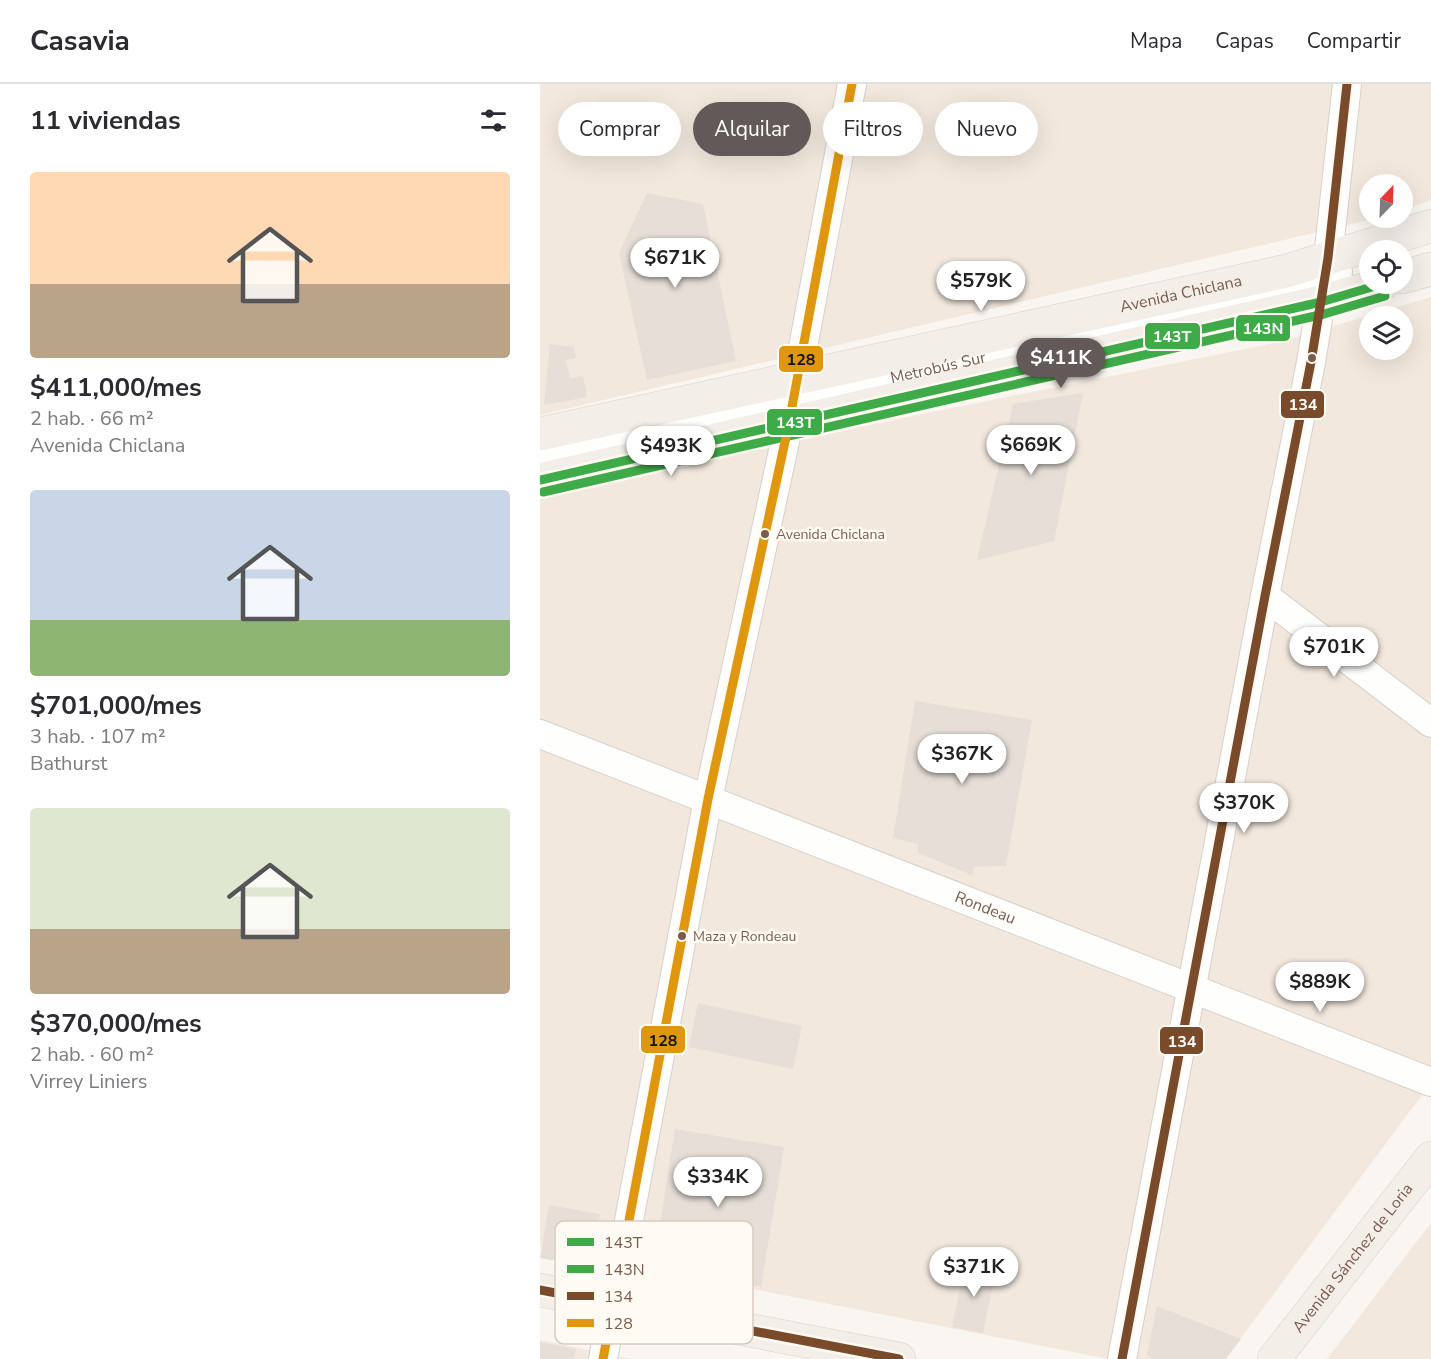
<!DOCTYPE html>
<html lang="es">
<head>
<meta charset="utf-8">
<style>
	body { margin:0; font-family:"Nunito Sans",sans-serif; background:#f7f7f7; color:#2b2b33; height:100vh; display:flex; flex-direction:column; font-size:22px; white-space:nowrap }
	* { box-sizing:border-box; margin:0 }
	p { font-size:20px; color:#7c7c81 }
	.icon { flex:none; width:33px; height:33px; fill:none; stroke:currentColor; stroke-width:2; stroke-linecap:round; stroke-linejoin:round }
	.map { position:relative; flex:1; overflow:hidden }
	.sheet { display:flex; flex-direction:column; background:#fff; width:540px }
	.sheet>* { flex:none }
	.guide { position:absolute; left:18px; top:18px; width:570px; height:54px; display:flex; gap:12px }
	.needle { width:39px; rotate:23deg }
	.fabs { position:absolute; left:819px; top:90px; display:grid; gap:12px }
	.fabs a { display:grid; place-items:center; width:54px; height:54px; border-radius:50%; background:#fff; box-shadow:0 6px 24px #0002; font-size:30px }
	.price { position:absolute; translate:-50% -51px; padding:0 14px; border-radius:21px; background:#fff; color:#222; font-size:20px; line-height:39px; filter:drop-shadow(0 2px 3px #0008) }
	.price::after { content:''; position:absolute; left:50%; top:36px; width:18px; height:14px; margin-left:-9px; background:inherit; clip-path:polygon(0 0,100% 0,50% 100%) }
	.price.active { background:#625958; color:#fff }
	ul { padding:0; list-style:none }
	li { display:grid; align-content:center; gap:12px; height:318px; padding:0 30px }
	li span { display:grid; place-items:center; height:186px; border-radius:6px; color:#555 }
	li>.icon { margin-inline-start:auto }
	span .icon { width:108px; height:108px; fill:#fffc; stroke-width:1 }
	li b { font-size:26px }
	h2 { display:flex; justify-content:space-between; align-items:center; height:72px; padding:0 30px; font-size:26px }
	.pill { padding:0 21px; border-radius:27px; background:#fff; box-shadow:0 6px 24px #0002; font-size:21px; line-height:54px }
	.pill.active { background:#625958; color:#fff }
	header { display:flex; align-items:center; gap:36px; box-sizing:border-box; height:84px; padding:0 30px; background:#fff; border-bottom:2px solid #e1e1e2 }
	header strong { font-size:28px }
	nav { display:flex; gap:33px; margin-inline-start:auto; font-size:21px }
	main { display:flex; flex:1; min-height:0 }
	.map>svg:first-child { display:block }
	.residential { fill:#f2e8de; fill-rule:evenodd }
	.building { fill:#e6ded7 }
	.lines { fill:none; stroke-linecap:round; stroke-linejoin:round }
	.minor-casing { stroke:#d7d1cb; stroke-width:30 }
	.major-casing { stroke:#dad1cc; stroke-width:34 }
	.minor { stroke:#fefefd; stroke-width:28 }
	.major { stroke:#f3eee8; stroke-width:33 }
	.bus-1-casing { stroke:#fffaf3; stroke-width:14 }
	.bus-2-casing { stroke:#fffaf3; stroke-width:14 }
	.bus-3-casing { stroke:#fffaf3; stroke-width:14 }
	.bus-4-casing { stroke:#fffaf3; stroke-width:14 }
	.bus-1 { stroke:#3fab48; stroke-width:9 }
	.bus-2 { stroke:#3fab48; stroke-width:9 }
	.bus-3 { stroke:#7a4b2a; stroke-width:9 }
	.bus-4 { stroke:#de970f; stroke-width:9 }
	.bus-dot { fill:#7a5c4d; stroke:#fffaf3; stroke-width:2 }
	.labels { text-anchor:middle; dominant-baseline:central; stroke-width:5; stroke-linejoin:round; paint-order:stroke }
	.bus-label { font-size:14px; fill:#7a5c4d; stroke:#fffaf3; text-anchor:start }
	.street-label { font-size:16px; fill:#7a5c4d; stroke:#fffaf3 }
	.key { fill:#fffaf3; stroke:#d7cbc1; stroke-width:1.5 }
	.key-label { font-size:16px; fill:#7a5c4d }
	.line-badge { stroke:#fffaf3; stroke-width:2 }
	.badge-label { font-size:16px; text-anchor:middle; font-weight:bold; fill:#fff }
	.pale-badge-label { font-size:16px; text-anchor:middle; font-weight:bold; fill:#111 }
</style>
</head>
<body>
<header>
<strong>Casavia</strong>
<nav><a>Mapa</a><a>Capas</a><a>Compartir</a></nav>
</header>
<main>
<section class="sheet">
<h2>11 viviendas<svg class="icon" aria-label="filters" viewBox="0 0 24 24"><path d="M4 7h16M4 17h16"/><circle cx="9" cy="7" r="2"/><circle cx="15" cy="17" r="2"/></svg></h2>
<ul>
<li><span style="background:linear-gradient(#ffd9b3 60%,#b9a48a 0)"><svg class="icon" aria-label="home" viewBox="0 0 24 24"><path d="M3 11l9-7 9 7M6 9v11h12V9"/></svg></span><div><b>$411,000/mes</b><p>2 hab. · 66 m²</p><p>Avenida Chiclana</p></div></li>
<li><span style="background:linear-gradient(#c9d6e8 70%,#8fb573 0)"><svg class="icon" aria-label="home" viewBox="0 0 24 24"><path d="M3 11l9-7 9 7M6 9v11h12V9"/></svg></span><div><b>$701,000/mes</b><p>3 hab. · 107 m²</p><p>Bathurst</p></div></li>
<li><span style="background:linear-gradient(#dfe7d0 65%,#b9a48a 0)"><svg class="icon" aria-label="home" viewBox="0 0 24 24"><path d="M3 11l9-7 9 7M6 9v11h12V9"/></svg></span><div><b>$370,000/mes</b><p>2 hab. · 60 m²</p><p>Virrey Liniers</p></div></li>
</ul>
</section>
<div class="map">
<svg width="891" height="1275" viewBox="0 0 891 1275">
	<rect width="100%" height="100%" fill="#f9f5f0"/>
	<g class="residential">
		<path d="M0,0H891V116L863,126L862,100H830V134H838L833,135L0,331Z"/>
		<path d="M891,213V999L685,1275H568L0,1163V412L264,354L740,258ZM830,232H862V266H830Z"/>
		<path d="M891,1139V1275H787Z"/>
		<path d="M0,1256L92,1275H0Z"/>
	</g>
	<g class="building">
		<path d="M107,109L163,120L196,277L107,296L79,169Z"/>
		<path d="M10,260L34,263L36,274L26,276L30,294L43,292L47,313L4,321Z"/>
		<path d="M543,309L514,457L437,476L473,320Z"/>
		<path d="M375,617L492,636L466,782L434,783L432,791L378,769V760L353,754Z"/>
		<path d="M158,919L262,942L253,985L149,963Z"/>
		<path d="M135,1045L244,1063L221,1203L119,1186L114,1179Z"/>
		<path d="M9,1121L60,1130L51,1183L0,1174Z"/>
		<path d="M425,1180L456,1186L443,1249L412,1243Z"/>
		<path d="M617,1222L701,1255L686,1275H611L607,1271Z"/>
		<path d="M0,1258L36,1265L34,1275H0Z"/>
	</g>
	<g class="lines">
		<g class="minor-casing">
			<g id="minor">
				<path id="s1" d="M0,373L745,206L798,188"/>
				<path d="M725,512L891,639"/>
				<path id="s2" d="M0,650L891,998"/>
				<path d="M63,1275L168,715L249,339L312,0"/>
				<path d="M582,1275L725,512L771,278L788,174L807,0"/>
			</g>
		</g>
		<g class="major-casing">
			<g id="major">
				<path d="M862,193L891,185"/>
				<path id="s3" d="M0,350L746,187L891,142"/>
				<path d="M0,396L781,218L842,200"/>
				<path d="M0,1206L359,1275"/>
				<path id="s4" d="M734,1275L891,1074"/>
			</g>
		</g>
		<use href="#minor" class="minor"/>
		<use href="#major" class="major"/>
		<g class="bus-1-casing">
			<path id="bus-1" d="M0,396L781,218L842,200"/>
		</g>
		<g class="bus-2-casing">
			<path id="bus-2" d="M3,408L784,230L845,212"/>
		</g>
		<g class="bus-3-casing">
			<g id="bus-3">
				<path d="M0,1206L359,1275"/>
				<path d="M582,1275L725,512L771,278L788,174L807,0"/>
			</g>
		</g>
		<g class="bus-4-casing">
			<path id="bus-4" d="M63,1275L168,715L249,339L312,0"/>
		</g>
		<use href="#bus-1" class="bus-1"/>
		<use href="#bus-2" class="bus-2"/>
		<use href="#bus-3" class="bus-3"/>
		<use href="#bus-4" class="bus-4"/>
	</g>
	<g class="bus-dot">
		<circle cx="772" cy="274" r="5"/>
		<circle cx="225" cy="450" r="5"/>
		<circle cx="142" cy="852" r="5"/>
	</g>
	<g class="labels">
		<g class="bus-label">
			<text x="236" y="450">Avenida Chiclana</text>
			<text x="153" y="852">Maza y Rondeau</text>
		</g>
		<g class="street-label">
			<text stroke="none"><textPath href="#s3" startOffset="656">Avenida Chiclana</textPath></text>
			<text stroke="none"><textPath href="#s1" startOffset="408">Metrobús Sur</textPath></text>
			<text stroke="none"><textPath href="#s2" startOffset="478">Rondeau</textPath></text>
			<text stroke="none"><textPath href="#s4" startOffset="128">Avenida Sánchez de Loria</textPath></text>
		</g>
	</g>
	<rect x="15" y="1137" width="198" height="123" rx="9" class="key"/>
	<rect x="27" y="1154" width="27" height="8" fill="#3fab48"/>
	<rect x="27" y="1181" width="27" height="8" fill="#3fab48"/>
	<rect x="27" y="1208" width="27" height="8" fill="#7a4b2a"/>
	<rect x="27" y="1235" width="27" height="8" fill="#de970f"/>
	<g class="key-label">
		<text x="64" y="1164">143T</text>
		<text x="64" y="1191">143N</text>
		<text x="64" y="1218">134</text>
		<text x="64" y="1245">128</text>
	</g>
	<g class="line-badge">
		<rect x="695" y="230" width="56" height="28" rx="6" fill="#3fab48"/>
		<rect x="604" y="238" width="57" height="28" rx="6" fill="#3fab48"/>
		<rect x="238" y="261" width="46" height="28" rx="6" fill="#de970f"/>
		<rect x="740" y="306" width="45" height="29" rx="6" fill="#7a4b2a"/>
		<rect x="226" y="324" width="57" height="28" rx="6" fill="#3fab48"/>
		<rect x="100" y="941" width="46" height="29" rx="6" fill="#de970f"/>
		<rect x="619" y="942" width="45" height="29" rx="6" fill="#7a4b2a"/>
	</g>
	<g class="badge-label">
		<text x="723" y="250">143N</text>
		<text x="632" y="258">143T</text>
		<text x="763" y="326">134</text>
		<text x="255" y="344">143T</text>
		<text x="642" y="963">134</text>
	</g>
	<g class="pale-badge-label">
		<text x="261" y="281">128</text>
		<text x="123" y="962">128</text>
	</g>
</svg>
<div class="fabs">
<a><svg class="needle" viewBox="-14 -14 28 28"><path d="M0-13l5 13h-10z" fill="#e53935"/><path d="M0 13l5-13h-10z" fill="#7c7c81"/></svg></a>
<a><svg class="icon" aria-label="locate" viewBox="0 0 24 24"><circle cx="12" cy="12" r="6"/><path d="M12 2v4M12 18v4M2 12h4M18 12h4"/></svg></a>
<a><svg class="icon" aria-label="layers" viewBox="0 0 24 24"><path d="M12 4l9 5-9 5-9-5zM3 14l9 5 9-5"/></svg></a>
</div>
<b class="price" style="left:135px;top:205px">$671K</b>
<b class="price" style="left:441px;top:228px">$579K</b>
<b class="price active" style="left:521px;top:305px">$411K</b>
<b class="price" style="left:491px;top:392px">$669K</b>
<b class="price" style="left:131px;top:393px">$493K</b>
<b class="price" style="left:794px;top:594px">$701K</b>
<b class="price" style="left:422px;top:701px">$367K</b>
<b class="price" style="left:704px;top:750px">$370K</b>
<b class="price" style="left:780px;top:929px">$889K</b>
<b class="price" style="left:178px;top:1124px">$334K</b>
<b class="price" style="left:434px;top:1214px">$371K</b>
<div class="guide">
<a class="pill">Comprar</a>
<a class="pill active">Alquilar</a>
<a class="pill">Filtros</a>
<a class="pill">Nuevo</a>
</div>
</div>
</main>
</body>
</html>
